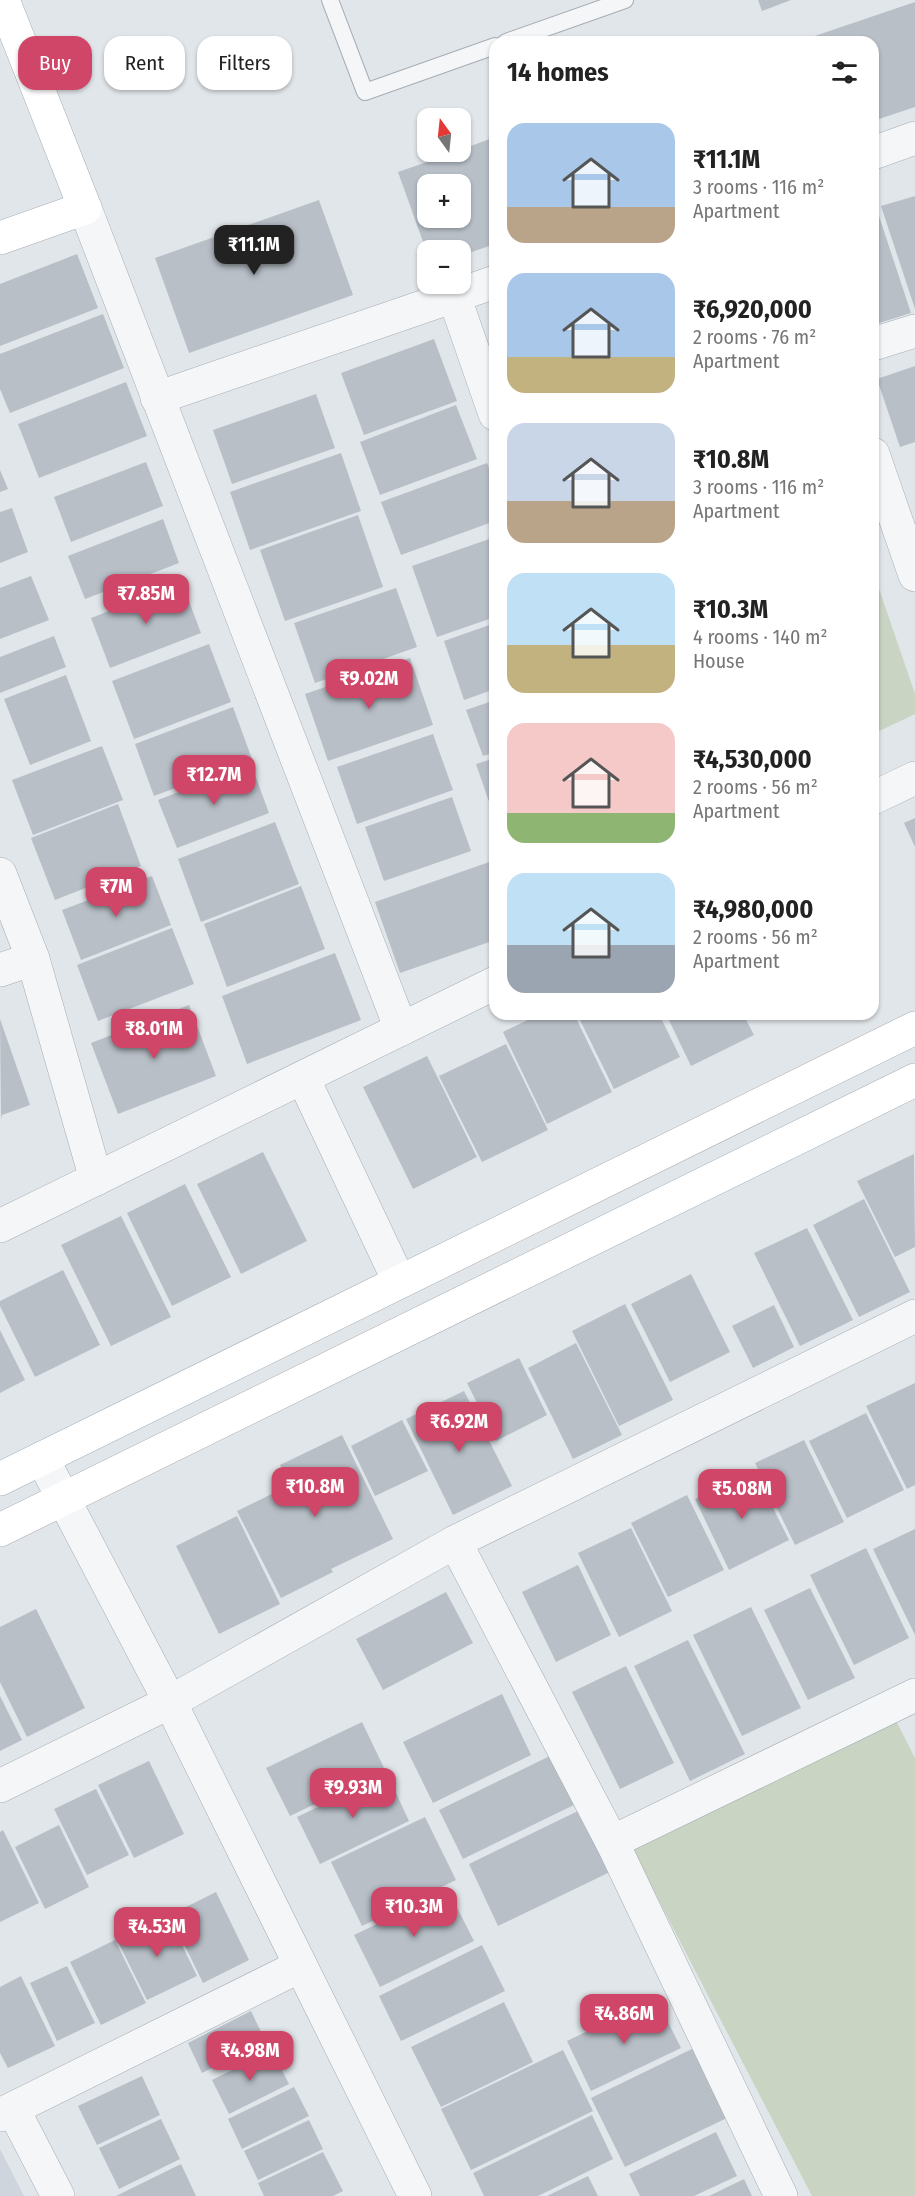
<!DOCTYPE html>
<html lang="en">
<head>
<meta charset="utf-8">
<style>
	body { margin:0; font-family:"Fira Sans Condensed",sans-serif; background:#f2f2f2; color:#222; height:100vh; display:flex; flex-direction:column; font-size:22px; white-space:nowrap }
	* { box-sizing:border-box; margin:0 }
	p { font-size:20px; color:#767676 }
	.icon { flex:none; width:33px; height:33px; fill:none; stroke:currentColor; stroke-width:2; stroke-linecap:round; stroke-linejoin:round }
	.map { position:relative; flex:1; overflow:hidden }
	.panel { position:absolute; left:489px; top:36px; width:390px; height:984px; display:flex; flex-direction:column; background:#fff; border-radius:18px; box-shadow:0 2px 4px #0004 }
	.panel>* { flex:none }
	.banner { position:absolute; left:18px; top:36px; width:381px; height:54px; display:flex; gap:12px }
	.needle { width:39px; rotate:345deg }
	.controls { position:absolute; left:417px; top:108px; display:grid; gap:12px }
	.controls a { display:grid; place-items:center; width:54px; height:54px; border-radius:12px; background:#fff; box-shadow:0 2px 4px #0004; font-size:30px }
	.price { position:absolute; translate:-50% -51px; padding:0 14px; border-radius:12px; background:#d04668; color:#fff; font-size:20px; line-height:39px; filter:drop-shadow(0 2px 3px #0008) }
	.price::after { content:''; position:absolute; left:50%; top:36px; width:18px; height:14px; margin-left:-9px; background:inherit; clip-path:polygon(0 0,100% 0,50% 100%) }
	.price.on { background:#222; color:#fff }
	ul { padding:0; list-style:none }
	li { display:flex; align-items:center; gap:18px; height:150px; padding:0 18px }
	li span { display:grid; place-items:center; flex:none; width:168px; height:120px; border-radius:18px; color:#555 }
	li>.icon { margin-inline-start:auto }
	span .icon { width:72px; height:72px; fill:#fffc; stroke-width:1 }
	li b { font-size:26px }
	h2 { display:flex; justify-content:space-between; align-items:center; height:72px; padding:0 18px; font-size:26px }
	.tag { padding:0 21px; border-radius:18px; background:#fff; box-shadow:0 2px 4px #0004; font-size:21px; line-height:54px }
	.tag.on { background:#d04668; color:#fff }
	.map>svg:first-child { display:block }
	.built { fill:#cfd5dc }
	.green { fill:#c9d4c2 }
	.building { fill:#b8bfc7; fill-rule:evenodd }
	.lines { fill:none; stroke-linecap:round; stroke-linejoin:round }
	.lane-casing { stroke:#a6adb4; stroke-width:18 }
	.street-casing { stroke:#a6adb4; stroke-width:34 }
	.secondary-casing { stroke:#a6adb4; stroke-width:34 }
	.lane { stroke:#f4f6f8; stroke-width:16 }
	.street { stroke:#f4f6f8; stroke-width:33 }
	.secondary { stroke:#fff; stroke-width:33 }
</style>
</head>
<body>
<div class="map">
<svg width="915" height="2196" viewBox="0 0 915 2196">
	<rect width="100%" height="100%" fill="#e1e6ea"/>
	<path class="built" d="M0,2149L24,2196H0Z"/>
	<g class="green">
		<path d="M873,571L915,694V714L873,734Z"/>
		<path d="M890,1709L915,1758V2196H812L629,1843Z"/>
	</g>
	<g class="building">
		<path d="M758,0H791L762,11Z"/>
		<path d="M915,2V107L873,121V42H797Z"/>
		<path d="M495,137V244L460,256V250H426L398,172L456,152H460V150ZM428,184H460V218H428Z"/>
		<path d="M915,196V309L881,206Z"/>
		<path d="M319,200L353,295L189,353L155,258Z"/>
		<path d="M877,210L911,313L873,325V211Z"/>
		<path d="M77,254L98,308L0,346V284Z"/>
		<path d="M103,314L124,368L10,413L0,389V354Z"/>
		<path d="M434,339L457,401L364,435L341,373Z"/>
		<path d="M915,366V442L900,447L877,379Z"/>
		<path d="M126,382L147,436L39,478L18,424Z"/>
		<path d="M316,394L335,448L232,484L213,430Z"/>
		<path d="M456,405L477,459L380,495L360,442Z"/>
		<path d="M341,453L361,511L250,550L230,492Z"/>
		<path d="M146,462L163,506L71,542L54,497Z"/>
		<path d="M487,463L495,484V521L401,555L381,502Z"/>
		<path d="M0,470L8,489L0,492Z"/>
		<path d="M12,508L28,552L0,563V512Z"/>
		<path d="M358,515L383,587L285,621L260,550Z"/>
		<path d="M163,519L179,563L85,599L68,556Z"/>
		<path d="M495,537V617L437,637L412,566Z"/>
		<path d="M31,576L49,620L0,639V588Z"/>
		<path d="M182,583L201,633L110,668L91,618Z"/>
		<path d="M396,588L417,647L315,683L294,623Z"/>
		<path d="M495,623V689L464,700L444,641Z"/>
		<path d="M54,636L66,667L0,693V657Z"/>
		<path d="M209,644L231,702L134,739L112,681Z"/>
		<path d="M410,658L433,725L328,761L305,694Z"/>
		<path d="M66,675L91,741L30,765L4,699Z"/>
		<path d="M495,700V752L483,756L466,710Z"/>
		<path d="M233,707L252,759L154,796L135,744Z"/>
		<path d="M433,734L453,790L357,824L337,767Z"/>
		<path d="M102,746L123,800L33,835L12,780Z"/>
		<path d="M495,758V819L476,764Z"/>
		<path d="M251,764L269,813L177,848L158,800Z"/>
		<path d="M452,797L471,851L384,881L365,827Z"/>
		<path d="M118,804L141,866L55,900L31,838Z"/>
		<path d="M915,818V847L904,823Z"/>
		<path d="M275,822L299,884L201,922L178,859Z"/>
		<path d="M495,860V940L400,973L375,902Z"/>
		<path d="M152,876L171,925L81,960L62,910Z"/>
		<path d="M301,886L325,949L227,987L204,924Z"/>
		<path d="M172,928L194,984L98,1021L77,965Z"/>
		<path d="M335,953L361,1020L247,1064L222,996Z"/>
		<path d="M189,1005L216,1076L118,1114L91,1043Z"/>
		<path d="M540,1014H574L612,1092L547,1124L503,1032Z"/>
		<path d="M577,1014H659L680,1057L614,1089Z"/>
		<path d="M666,1014H743L754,1035L691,1066Z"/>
		<path d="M0,1019L30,1105L2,1115L1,1119Z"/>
		<path d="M506,1044L548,1130L482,1162L439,1076Z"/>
		<path d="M427,1056L477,1157L413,1189L363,1087Z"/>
		<path d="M263,1152L307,1241L241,1274L197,1184Z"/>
		<path d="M914,1154L915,1247L895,1257L857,1181Z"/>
		<path d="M185,1184L231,1277L172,1306L127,1213Z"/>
		<path d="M864,1199L910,1292L859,1317L813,1225Z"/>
		<path d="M121,1216L171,1317L111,1346L61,1245Z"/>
		<path d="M807,1228L853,1320L800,1346L754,1253Z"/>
		<path d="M63,1270L100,1345L35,1377L0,1306V1301Z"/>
		<path d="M691,1274L730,1352L670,1382L631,1304Z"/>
		<path d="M625,1304L673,1400L619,1426L572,1331Z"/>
		<path d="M774,1305L794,1347L753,1368L732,1326Z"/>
		<path d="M0,1330L25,1380L0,1393Z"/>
		<path d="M576,1343L622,1435L573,1459L528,1368Z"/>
		<path d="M519,1358L547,1415L496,1441L467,1383Z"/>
		<path d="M915,1383V1485L907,1489L866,1406Z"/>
		<path d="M464,1391L512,1486L453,1515L406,1419Z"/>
		<path d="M866,1413L904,1490L847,1518L809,1441Z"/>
		<path d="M402,1420L428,1471L375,1496L351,1446Z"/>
		<path d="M342,1435L393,1539L331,1569L333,1572L281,1598L237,1511L290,1485L280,1465Z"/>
		<path d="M804,1440L844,1522L795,1545L755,1463Z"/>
		<path d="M754,1470L789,1540L729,1570L695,1499Z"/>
		<path d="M687,1495L724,1570L668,1597L631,1523Z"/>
		<path d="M237,1516L280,1604L219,1634L176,1546Z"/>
		<path d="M631,1528L672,1611L619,1637L578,1553Z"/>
		<path d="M915,1529V1635L873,1549Z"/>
		<path d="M866,1548L909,1638L854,1665L810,1575Z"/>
		<path d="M578,1565L611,1635L556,1662L522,1592Z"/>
		<path d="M810,1588L855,1678L808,1700L764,1610Z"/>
		<path d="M446,1592L473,1643L383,1690L356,1639Z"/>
		<path d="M751,1607L801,1708L742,1736L693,1635Z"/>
		<path d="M36,1609L85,1708L27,1737L0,1682V1627Z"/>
		<path d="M688,1640L745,1754L690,1781L634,1666Z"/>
		<path d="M626,1666L674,1763L620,1789L572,1692Z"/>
		<path d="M502,1694L531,1755L433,1803L403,1742Z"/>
		<path d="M0,1696L22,1740L0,1751Z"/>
		<path d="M362,1722L385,1770L290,1816L266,1768Z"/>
		<path d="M552,1755L576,1804L463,1859L439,1810Z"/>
		<path d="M149,1761L184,1834L134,1858L98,1785Z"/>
		<path d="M387,1774L409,1821L320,1864L297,1817Z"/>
		<path d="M96,1789L129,1855L87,1875L54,1809Z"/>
		<path d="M582,1809L612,1871L498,1926L469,1864Z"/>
		<path d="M425,1817L456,1880L362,1926L331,1862Z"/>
		<path d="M59,1825L89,1887L45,1909L15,1847Z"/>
		<path d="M3,1830L39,1903L0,1922V1832Z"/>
		<path d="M448,1890L474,1941L380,1987L354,1935Z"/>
		<path d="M216,1892L249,1960L203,1983L170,1915Z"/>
		<path d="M168,1916L197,1976L147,2000L117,1940Z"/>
		<path d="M115,1940L146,2003L101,2025L70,1962Z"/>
		<path d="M482,1945L505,1991L401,2041L379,1996Z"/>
		<path d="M67,1966L95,2023L57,2041L30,1983Z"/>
		<path d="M21,1976L55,2046L8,2068L0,2053V1987Z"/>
		<path d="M656,1998L681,2048L591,2091L567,2041Z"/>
		<path d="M504,2002L533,2062L441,2107L411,2047Z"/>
		<path d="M251,2011L265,2040L202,2073L188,2043Z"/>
		<path d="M694,2048L729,2117L625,2167L591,2098Z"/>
		<path d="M272,2050L289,2084L229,2114L212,2080Z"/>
		<path d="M563,2050L593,2111L471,2170L441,2109Z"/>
		<path d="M142,2076L160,2115L97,2145L78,2106Z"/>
		<path d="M294,2087L309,2116L242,2149L228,2119Z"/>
		<path d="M592,2115L613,2159L538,2196H484L473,2173Z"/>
		<path d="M161,2119L180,2159L119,2189L99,2148Z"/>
		<path d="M309,2120L323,2149L258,2180L244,2151Z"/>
		<path d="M716,2132L737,2176L694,2196H640L629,2174Z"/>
		<path d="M323,2152L343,2191L333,2196H264L258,2183Z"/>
		<path d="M181,2164L196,2196H116Z"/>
		<path d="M588,2176L598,2196H547Z"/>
		<path d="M744,2179L752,2196H709Z"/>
	</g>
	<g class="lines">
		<g class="lane-casing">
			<g id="lane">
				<path d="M330,0L365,92L495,46"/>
				<path d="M506,42L625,0"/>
			</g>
		</g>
		<g class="street-casing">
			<g id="street">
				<path d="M873,153L915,138"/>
				<path d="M85,208L401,1029"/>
				<path d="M454,296L495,414"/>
				<path d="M873,344L915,331"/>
				<path d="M157,398L495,282"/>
				<path d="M873,454L915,575"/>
				<path d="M873,798L915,778"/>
				<path d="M0,874L33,959L96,1179"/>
				<path d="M0,970L33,959"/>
				<path d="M303,1078L399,1281"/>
				<path d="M0,1226L495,983"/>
				<path d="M42,1458L170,1702L415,2196"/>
				<path d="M455,1542L612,1842L781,2196"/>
				<path d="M0,1786L170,1702L455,1542L915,1316"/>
				<path d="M612,1842L915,1695"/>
				<path d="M13,2109L58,2196"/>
				<path d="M0,2115L300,1966"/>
			</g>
		</g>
		<g class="secondary-casing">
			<g id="secondary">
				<path d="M0,238L85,208L3,0"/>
				<path d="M0,1479L915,1028"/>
				<path d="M0,1530L915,1080"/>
			</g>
		</g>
		<use href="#lane" class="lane"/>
		<use href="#street" class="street"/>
		<use href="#secondary" class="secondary"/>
	</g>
</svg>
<div class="controls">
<a><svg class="needle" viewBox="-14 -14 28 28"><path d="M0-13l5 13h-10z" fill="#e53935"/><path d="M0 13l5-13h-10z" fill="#767676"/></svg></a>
<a>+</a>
<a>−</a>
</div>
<b class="price on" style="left:254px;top:276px">₹11.1M</b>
<b class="price" style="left:146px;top:625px">₹7.85M</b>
<b class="price" style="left:369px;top:710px">₹9.02M</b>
<b class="price" style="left:214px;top:806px">₹12.7M</b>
<b class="price" style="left:116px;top:918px">₹7M</b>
<b class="price" style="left:154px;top:1060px">₹8.01M</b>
<b class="price" style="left:459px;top:1453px">₹6.92M</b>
<b class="price" style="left:315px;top:1518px">₹10.8M</b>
<b class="price" style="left:742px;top:1520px">₹5.08M</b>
<b class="price" style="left:353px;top:1819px">₹9.93M</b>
<b class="price" style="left:414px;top:1938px">₹10.3M</b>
<b class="price" style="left:157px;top:1958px">₹4.53M</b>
<b class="price" style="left:624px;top:2045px">₹4.86M</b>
<b class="price" style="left:250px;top:2082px">₹4.98M</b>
<div class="banner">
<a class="tag on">Buy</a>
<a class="tag">Rent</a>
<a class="tag">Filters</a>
</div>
<section class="panel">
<h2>14 homes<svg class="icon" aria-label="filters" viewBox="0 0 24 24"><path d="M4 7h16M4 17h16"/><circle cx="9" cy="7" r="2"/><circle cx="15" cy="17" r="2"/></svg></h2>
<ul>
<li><span style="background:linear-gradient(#a9c7e8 70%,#b9a48a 0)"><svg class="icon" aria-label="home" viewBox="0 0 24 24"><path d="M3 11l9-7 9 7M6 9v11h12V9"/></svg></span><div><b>₹11.1M</b><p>3 rooms · 116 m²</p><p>Apartment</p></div></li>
<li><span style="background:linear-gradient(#a9c7e8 70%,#c2b280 0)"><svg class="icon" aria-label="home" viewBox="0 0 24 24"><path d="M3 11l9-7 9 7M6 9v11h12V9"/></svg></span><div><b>₹6,920,000</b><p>2 rooms · 76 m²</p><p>Apartment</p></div></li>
<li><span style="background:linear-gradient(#c9d6e8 65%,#b9a48a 0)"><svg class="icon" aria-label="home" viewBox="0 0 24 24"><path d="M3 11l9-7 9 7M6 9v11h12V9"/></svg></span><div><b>₹10.8M</b><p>3 rooms · 116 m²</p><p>Apartment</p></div></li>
<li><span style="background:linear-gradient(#bfe0f5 60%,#c2b280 0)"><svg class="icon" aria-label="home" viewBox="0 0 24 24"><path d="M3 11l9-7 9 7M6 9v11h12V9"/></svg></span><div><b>₹10.3M</b><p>4 rooms · 140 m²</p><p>House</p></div></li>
<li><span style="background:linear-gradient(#f6c9c9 75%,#8fb573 0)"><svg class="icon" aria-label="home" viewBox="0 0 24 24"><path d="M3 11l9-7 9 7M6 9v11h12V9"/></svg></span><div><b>₹4,530,000</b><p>2 rooms · 56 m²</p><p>Apartment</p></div></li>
<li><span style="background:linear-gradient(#bfe0f5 60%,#9aa5b1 0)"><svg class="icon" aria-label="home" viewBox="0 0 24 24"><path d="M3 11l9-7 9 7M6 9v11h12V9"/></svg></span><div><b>₹4,980,000</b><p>2 rooms · 56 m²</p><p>Apartment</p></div></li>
</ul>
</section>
</div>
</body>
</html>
